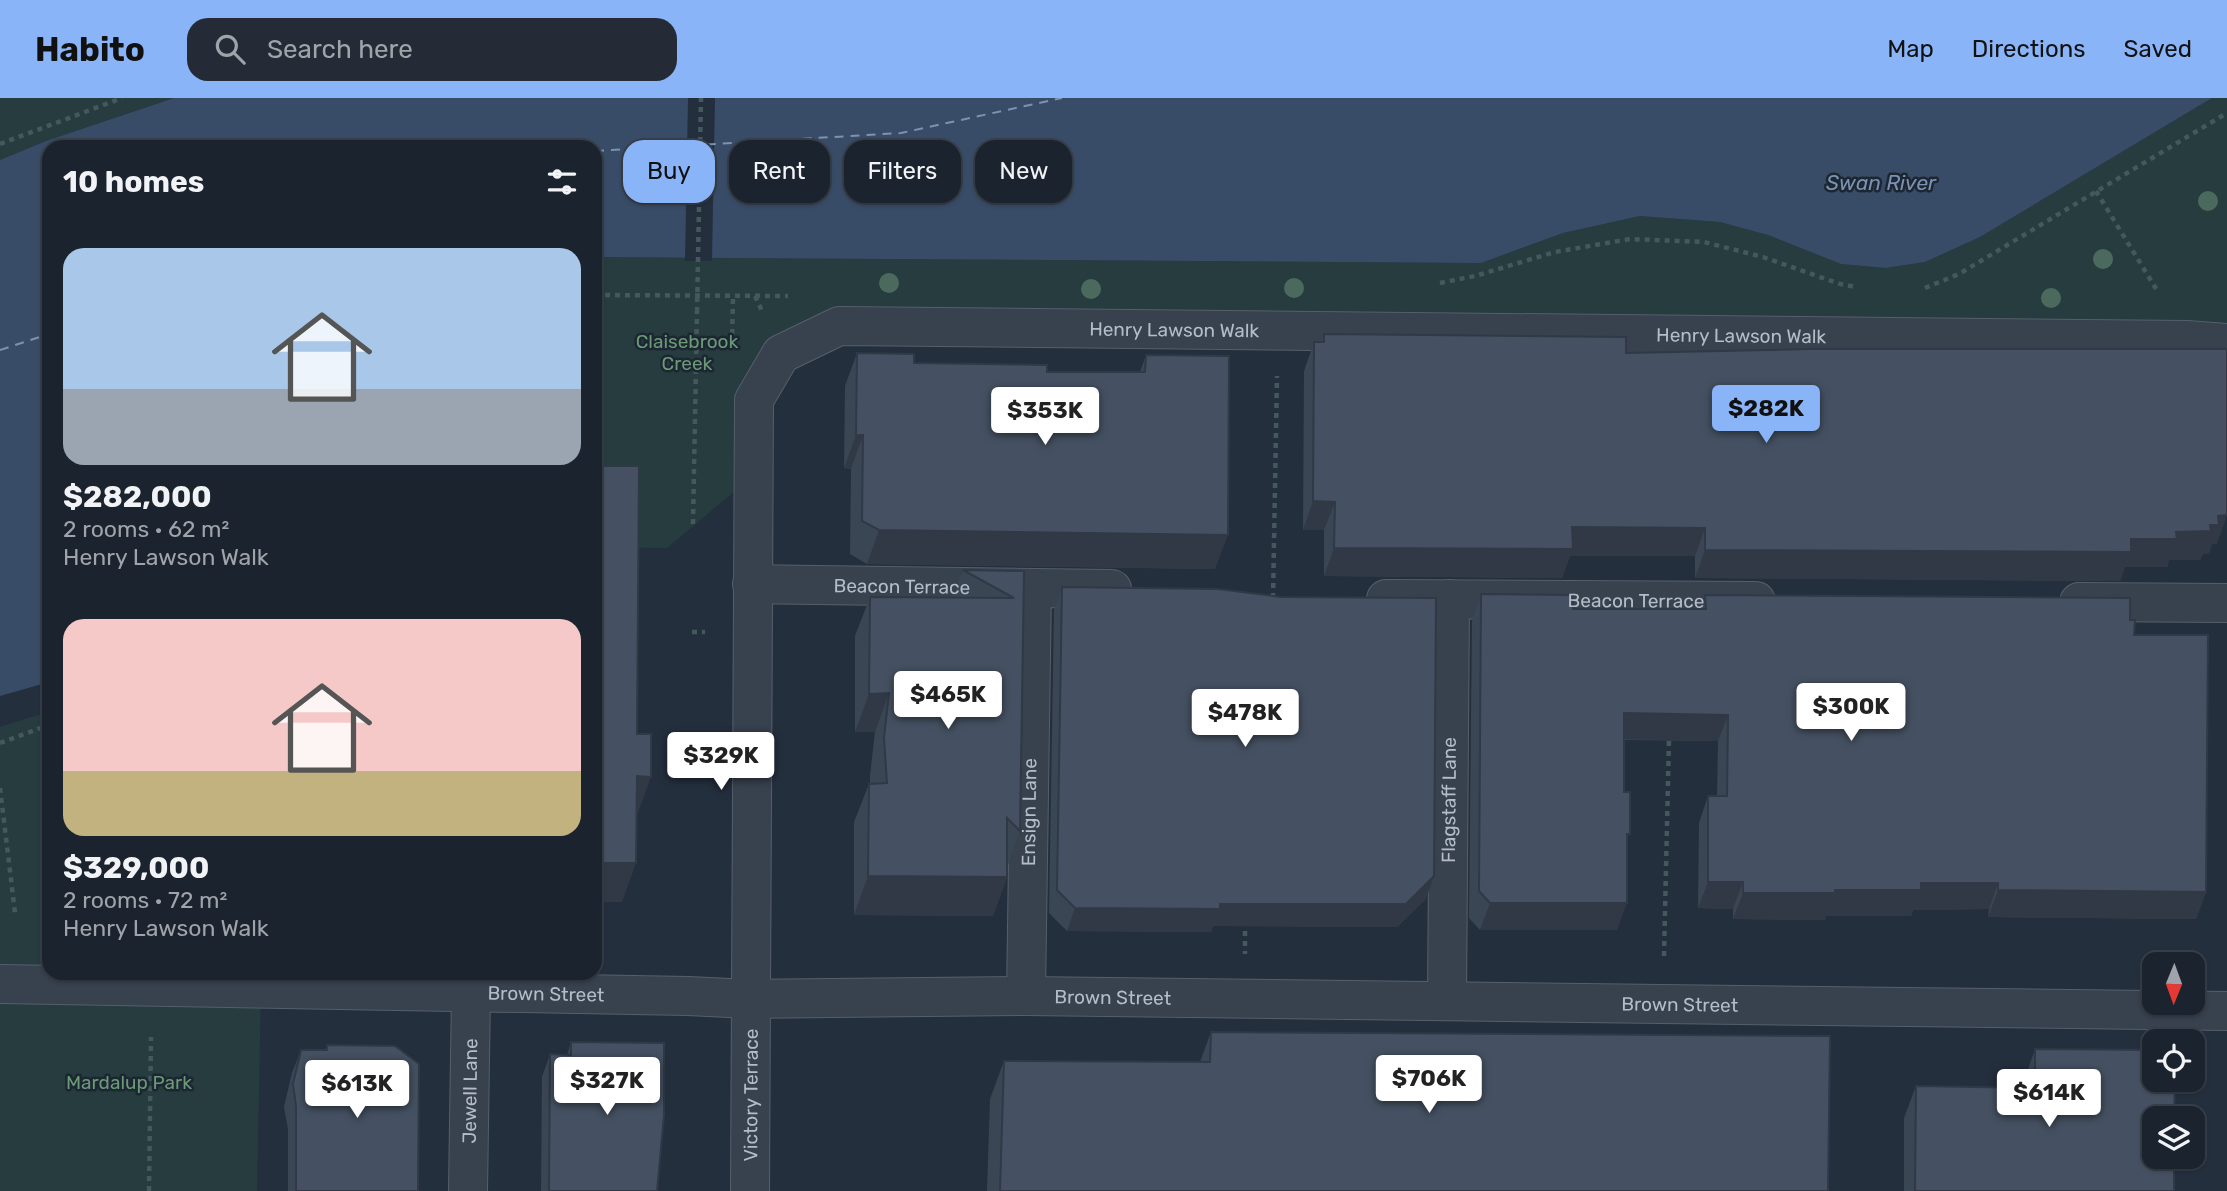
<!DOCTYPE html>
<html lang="en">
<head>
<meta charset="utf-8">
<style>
	body { margin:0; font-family:Rubik,sans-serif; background:#242b36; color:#f1f3f6; height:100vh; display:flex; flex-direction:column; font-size:26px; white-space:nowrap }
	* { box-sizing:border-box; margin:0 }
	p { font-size:23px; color:#a0a4aa }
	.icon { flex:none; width:38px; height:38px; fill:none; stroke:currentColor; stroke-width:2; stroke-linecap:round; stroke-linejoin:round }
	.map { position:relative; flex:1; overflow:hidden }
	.details { position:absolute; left:42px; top:42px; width:560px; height:840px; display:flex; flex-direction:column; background:#1b232e; border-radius:21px; box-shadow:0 2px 5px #0004,0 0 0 2px #39404a }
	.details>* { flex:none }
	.banner { position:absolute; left:623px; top:42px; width:665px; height:63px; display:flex; gap:14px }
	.needle { width:46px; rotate:181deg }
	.tools { position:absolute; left:2142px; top:854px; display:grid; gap:14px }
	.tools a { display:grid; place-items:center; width:63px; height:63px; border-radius:14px; background:#1b232e; box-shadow:0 2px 5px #0004,0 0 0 2px #39404a; font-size:35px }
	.price { position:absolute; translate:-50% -60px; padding:0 16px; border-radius:7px; background:#fff; color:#222; font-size:23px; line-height:46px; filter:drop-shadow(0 2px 4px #0008) }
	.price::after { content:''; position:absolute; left:50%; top:42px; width:21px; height:16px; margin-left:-10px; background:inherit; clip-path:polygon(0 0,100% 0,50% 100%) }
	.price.selected { background:#8ab4f8; color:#111 }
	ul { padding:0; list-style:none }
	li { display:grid; align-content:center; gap:14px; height:371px; padding:0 21px }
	li span { display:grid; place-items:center; height:217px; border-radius:21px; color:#555 }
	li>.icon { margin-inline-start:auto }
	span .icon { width:126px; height:126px; fill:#fffc; stroke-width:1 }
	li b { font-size:30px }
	h2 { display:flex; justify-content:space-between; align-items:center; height:84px; padding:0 21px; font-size:30px }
	.chip { padding:0 24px; border-radius:21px; background:#1b232e; box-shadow:0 2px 5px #0004,0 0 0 2px #39404a; font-size:24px; line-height:63px }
	.chip.selected { background:#8ab4f8; color:#111 }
	header { display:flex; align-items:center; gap:42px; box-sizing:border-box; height:98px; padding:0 35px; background:#8ab4f8; color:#111 }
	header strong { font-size:33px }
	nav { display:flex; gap:38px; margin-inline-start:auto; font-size:24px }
	.search { width:490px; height:63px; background:#242b36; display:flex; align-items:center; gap:18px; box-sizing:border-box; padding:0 24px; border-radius:21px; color:#a0a4aa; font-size:26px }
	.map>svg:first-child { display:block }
	.green { fill:#263c3f }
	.water { fill:#394c67 }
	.pier { fill:#242f3e }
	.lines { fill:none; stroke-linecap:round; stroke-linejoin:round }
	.ferry { stroke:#7c92b1; stroke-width:2; stroke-dasharray:9 7; stroke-linecap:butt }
	.minor-casing { stroke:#565f6c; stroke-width:40 }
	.path { stroke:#44595c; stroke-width:4.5; stroke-dasharray:5 5; stroke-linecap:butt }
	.minor { stroke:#38414e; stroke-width:38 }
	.path-bridge { stroke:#44595c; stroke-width:4.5; stroke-dasharray:5 5; stroke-linecap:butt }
	.tree { fill:#4b6a5d }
	.wall { fill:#3b4654 }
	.shaded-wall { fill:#303945 }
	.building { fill:#455162; stroke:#303945; stroke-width:2 }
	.labels { text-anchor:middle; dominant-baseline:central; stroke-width:5; stroke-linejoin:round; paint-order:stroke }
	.street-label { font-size:19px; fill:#b4bcc9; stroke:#1d2633 }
	.park-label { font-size:19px; fill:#6b9a76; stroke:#1d2633 }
	.water-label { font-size:21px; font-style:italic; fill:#7c92b1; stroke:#1d2633 }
</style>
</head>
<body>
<header>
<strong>Habito</strong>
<div class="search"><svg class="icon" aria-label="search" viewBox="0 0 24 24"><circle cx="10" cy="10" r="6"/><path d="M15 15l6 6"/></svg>Search here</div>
<nav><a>Map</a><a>Directions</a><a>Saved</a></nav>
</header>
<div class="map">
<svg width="2227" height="1093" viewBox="0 0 2227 1093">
	<rect width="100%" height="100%" fill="#242f3e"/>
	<g class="green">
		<path d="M0,0H174L46,43L0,62Z"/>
		<path d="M2212,0H2227V245L839,228L781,256L754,377L667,450L595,449V159L1481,165L1563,135L1640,118L1720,124L1768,137L1841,166L1886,170L1925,164L1980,139Z"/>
		<path d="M49,614V875L261,890L257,1093H0V629Z"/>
	</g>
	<path class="water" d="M174,0H2212L1980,139L1925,164L1886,170L1841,166L1768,137L1720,124L1640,118L1563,135L1481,165L595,159V49H49V614L0,629V62L46,43Z"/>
	<g class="pier">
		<path d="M688,0H715L712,163H685Z"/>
		<path d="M49,584V614L0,629V598Z"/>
	</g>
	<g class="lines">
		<g class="ferry">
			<path d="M595,53L901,35L1062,0"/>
			<path d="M0,252L49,236"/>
		</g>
		<g class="minor-casing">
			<g id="minor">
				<path id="s1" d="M752,486L1112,491"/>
				<path id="s2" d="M1386,501L1756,503"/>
				<path d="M2079,504L2227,505"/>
				<path id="s3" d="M0,886L688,898L750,901L1026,898L2227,913"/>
				<path id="s4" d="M1026,898L1032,490"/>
				<path id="s5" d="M1447,903L1450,501"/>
				<path id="s6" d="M468,1093L471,894"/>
				<path id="s7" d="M750,1093L754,302L781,256L839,228L2187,242L2227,245"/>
			</g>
		</g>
		<g class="path">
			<path d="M0,46L122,0"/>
			<path d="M2096,93L2158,194"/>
			<path d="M1440,185L1475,178L1555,154L1630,141L1704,144L1763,159L1840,186L1856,189"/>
			<path d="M1925,190L1959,176L2227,15"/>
			<path d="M595,197L788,198"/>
			<path d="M755,198L762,213"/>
			<path d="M732,246L733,198"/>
			<path d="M693,426L697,214"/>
			<path d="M1273,500L1277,278"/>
			<path d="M692,534H705"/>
			<path d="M0,645L49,627"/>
			<path d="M0,690L15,815"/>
			<path d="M1245,823V856"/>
			<path d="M1664,858L1669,640"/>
			<path d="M149,1093L151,939"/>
		</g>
		<use href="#minor" class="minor"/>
		<path class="path-bridge" d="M697,214L701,0"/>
	</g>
	<g class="tree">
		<circle cx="2208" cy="103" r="10"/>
		<circle cx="2103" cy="161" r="10"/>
		<circle cx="889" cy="185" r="10"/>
		<circle cx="1294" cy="190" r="10"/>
		<circle cx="1091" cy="191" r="10"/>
		<circle cx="2051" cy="200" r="10"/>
	</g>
	<g class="wall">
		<path d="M1324,236L1626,255L2217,446H2212L2209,455L2203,456L2200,462H2169L2167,469H2125L2120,483L1695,480V458H1570L1562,480L1324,478V432H1303L1304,273L1314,244H1321Z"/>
		<path d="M857,255L914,265L1047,274H1140L1146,257L1215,471L867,466L850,456L851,371L844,370L845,288Z"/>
		<path d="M963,472L1024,473L1020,733L1007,770V779L993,818L854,817V724L869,686H870V678L875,634H855V538L870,499L952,500Z"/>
		<path d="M1062,489L1426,801L1397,829L1213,828L1211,834L1067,833L1049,815L1054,512Z"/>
		<path d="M1481,496L1573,511H1700L1705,497L2130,522L2206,794L2196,821L1988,819L1989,811L1913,812L1911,818H1826L1825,822L1733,821V811L1698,810L1699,725L1708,698H1717L1718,643L1624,642V694L1627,745L1617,832H1480L1469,820L1472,523Z"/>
		<path d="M1211,934L1828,1093H987L990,1001L1004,963L1200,964Z"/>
		<path d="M571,944L657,1093H541L542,979L550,956L567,957Z"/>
		<path d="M327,947L418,1093H288V1031L284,1009L292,975L301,952H325Z"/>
		<path d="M2035,951L2174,1093H1904V1020L1916,988L2024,989V983Z"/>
	</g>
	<g class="shaded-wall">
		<path d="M856,337H863L851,371L844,370Z"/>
		<path d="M1313,403L1335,404L1324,432H1303Z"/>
		<path d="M2227,417L2217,446H2212L2209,455L2203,456L2200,462H2169L2167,469H2125L2120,483L1695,480L1705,452L2131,441L2210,427L2218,418Z"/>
		<path d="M1572,429L1705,430L1695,458H1570L1562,480L1324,478L1334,450Z"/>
		<path d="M879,432L1228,437L1215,471L867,466Z"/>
		<path d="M889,595L875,634H855L869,596Z"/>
		<path d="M1624,615L1728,617L1718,643L1614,641Z"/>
		<path d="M637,678L651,679L637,717H622Z"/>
		<path d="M595,765H636L622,804H595Z"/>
		<path d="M868,778L1007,779L993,818L854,817Z"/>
		<path d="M1434,778L1426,801L1397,829L1213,828L1211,834L1067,833L1075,810L1220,806Z"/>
		<path d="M1708,784H1743L1733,811L1698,810Z"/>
		<path d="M1921,785H1998L1989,811L1913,812L1911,818H1826L1825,822L1733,821L1743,795L1835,792Z"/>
		<path d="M1998,792L2206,794L2196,821L1988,819Z"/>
		<path d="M1490,805H1627L1617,832H1480Z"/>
	</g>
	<g class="building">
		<path d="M1324,236L1626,239V255L1809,251H2227V417L2218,418L2219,427H2210L2211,433L2176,434L2177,441H2131V454L1705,452V430L1572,429L1573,451L1334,450L1335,404L1313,403L1314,244H1324Z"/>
		<path d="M857,255L914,256V265L1047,267V274H1145L1146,257L1229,258L1228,437L879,432L862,423L863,337H856Z"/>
		<path d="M595,368H639L637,636H651V679L637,678L636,765H595Z"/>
		<path d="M963,472L1024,473L1020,733L1007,720V779L868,778L869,686L887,685L884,640L889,595L869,596L870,499L1014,500Z"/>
		<path d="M1062,489L1218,491L1281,499L1436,500L1434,778L1406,806H1220V811L1075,810L1057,792Z"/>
		<path d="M1481,496L1572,497L1573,511H1706L1705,497L2130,500V522H2135L2134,537H2208L2206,794L1998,792V785H1921V792H1835V795H1743V784H1708V698H1727L1728,617L1624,615V694H1630V736H1627V805H1490L1479,793Z"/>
		<path d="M1211,934L1830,938L1828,1093H1000L1004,963L1210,964Z"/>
		<path d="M571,944L664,945V1017L657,1093H549L550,956L571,957Z"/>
		<path d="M327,947L395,948L419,966L418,1093H296V1008L293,986L301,952H327Z"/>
		<path d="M2035,951L2154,952V982H2175L2174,1020H2154V1059H2174V1093H1915L1916,988L2035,990Z"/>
	</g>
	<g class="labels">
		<g class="street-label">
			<text stroke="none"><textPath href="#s7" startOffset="1244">Henry Lawson Walk</textPath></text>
			<text stroke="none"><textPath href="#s7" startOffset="1811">Henry Lawson Walk</textPath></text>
			<text stroke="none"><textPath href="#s1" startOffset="150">Beacon Terrace</textPath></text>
			<text stroke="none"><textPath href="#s2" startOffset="250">Beacon Terrace</textPath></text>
			<text stroke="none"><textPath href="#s5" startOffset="201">Flagstaff Lane</textPath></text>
			<text stroke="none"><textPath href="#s4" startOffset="184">Ensign Lane</textPath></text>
			<text stroke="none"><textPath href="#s3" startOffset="546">Brown Street</textPath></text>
			<text stroke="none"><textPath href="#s3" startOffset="1113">Brown Street</textPath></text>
			<text stroke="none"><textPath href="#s3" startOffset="1680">Brown Street</textPath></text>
			<text stroke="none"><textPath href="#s6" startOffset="100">Jewell Lane</textPath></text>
			<text stroke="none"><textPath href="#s7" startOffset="96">Victory Terrace</textPath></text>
		</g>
		<g class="park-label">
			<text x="687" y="243">Claisebrook<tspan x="687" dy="22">Creek</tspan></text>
			<text x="129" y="984">Mardalup Park</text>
		</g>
		<g class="water-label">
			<text x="1881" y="84">Swan River</text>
		</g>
	</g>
</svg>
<div class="tools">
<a><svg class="needle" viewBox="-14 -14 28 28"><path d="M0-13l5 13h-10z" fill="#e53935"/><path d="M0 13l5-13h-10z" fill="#a0a4aa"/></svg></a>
<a><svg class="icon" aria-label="locate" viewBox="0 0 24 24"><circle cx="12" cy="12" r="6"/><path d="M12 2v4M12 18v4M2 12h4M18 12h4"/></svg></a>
<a><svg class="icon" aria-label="layers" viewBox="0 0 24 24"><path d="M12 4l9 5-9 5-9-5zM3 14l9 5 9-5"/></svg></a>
</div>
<b class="price selected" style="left:1766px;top:347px">$282K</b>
<b class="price" style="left:1045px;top:349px">$353K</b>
<b class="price" style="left:948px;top:633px">$465K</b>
<b class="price" style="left:1851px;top:645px">$300K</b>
<b class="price" style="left:1245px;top:651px">$478K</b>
<b class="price" style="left:721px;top:694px">$329K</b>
<b class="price" style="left:1429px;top:1017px">$706K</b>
<b class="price" style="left:607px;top:1019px">$327K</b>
<b class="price" style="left:357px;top:1022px">$613K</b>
<b class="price" style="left:2049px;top:1031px">$614K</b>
<div class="banner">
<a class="chip selected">Buy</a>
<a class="chip">Rent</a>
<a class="chip">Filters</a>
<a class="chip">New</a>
</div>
<section class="details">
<h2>10 homes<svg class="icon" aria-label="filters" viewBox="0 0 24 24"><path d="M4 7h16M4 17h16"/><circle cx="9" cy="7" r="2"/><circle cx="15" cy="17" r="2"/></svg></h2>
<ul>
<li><span style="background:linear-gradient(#a9c7e8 65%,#9aa5b1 0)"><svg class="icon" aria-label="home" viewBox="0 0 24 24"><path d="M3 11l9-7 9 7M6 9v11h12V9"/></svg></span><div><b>$282,000</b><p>2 rooms · 62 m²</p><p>Henry Lawson Walk</p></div></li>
<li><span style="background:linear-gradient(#f6c9c9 70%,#c2b280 0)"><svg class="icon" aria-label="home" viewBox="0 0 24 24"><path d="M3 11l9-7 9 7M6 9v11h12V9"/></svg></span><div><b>$329,000</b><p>2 rooms · 72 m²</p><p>Henry Lawson Walk</p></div></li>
</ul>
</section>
</div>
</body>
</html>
